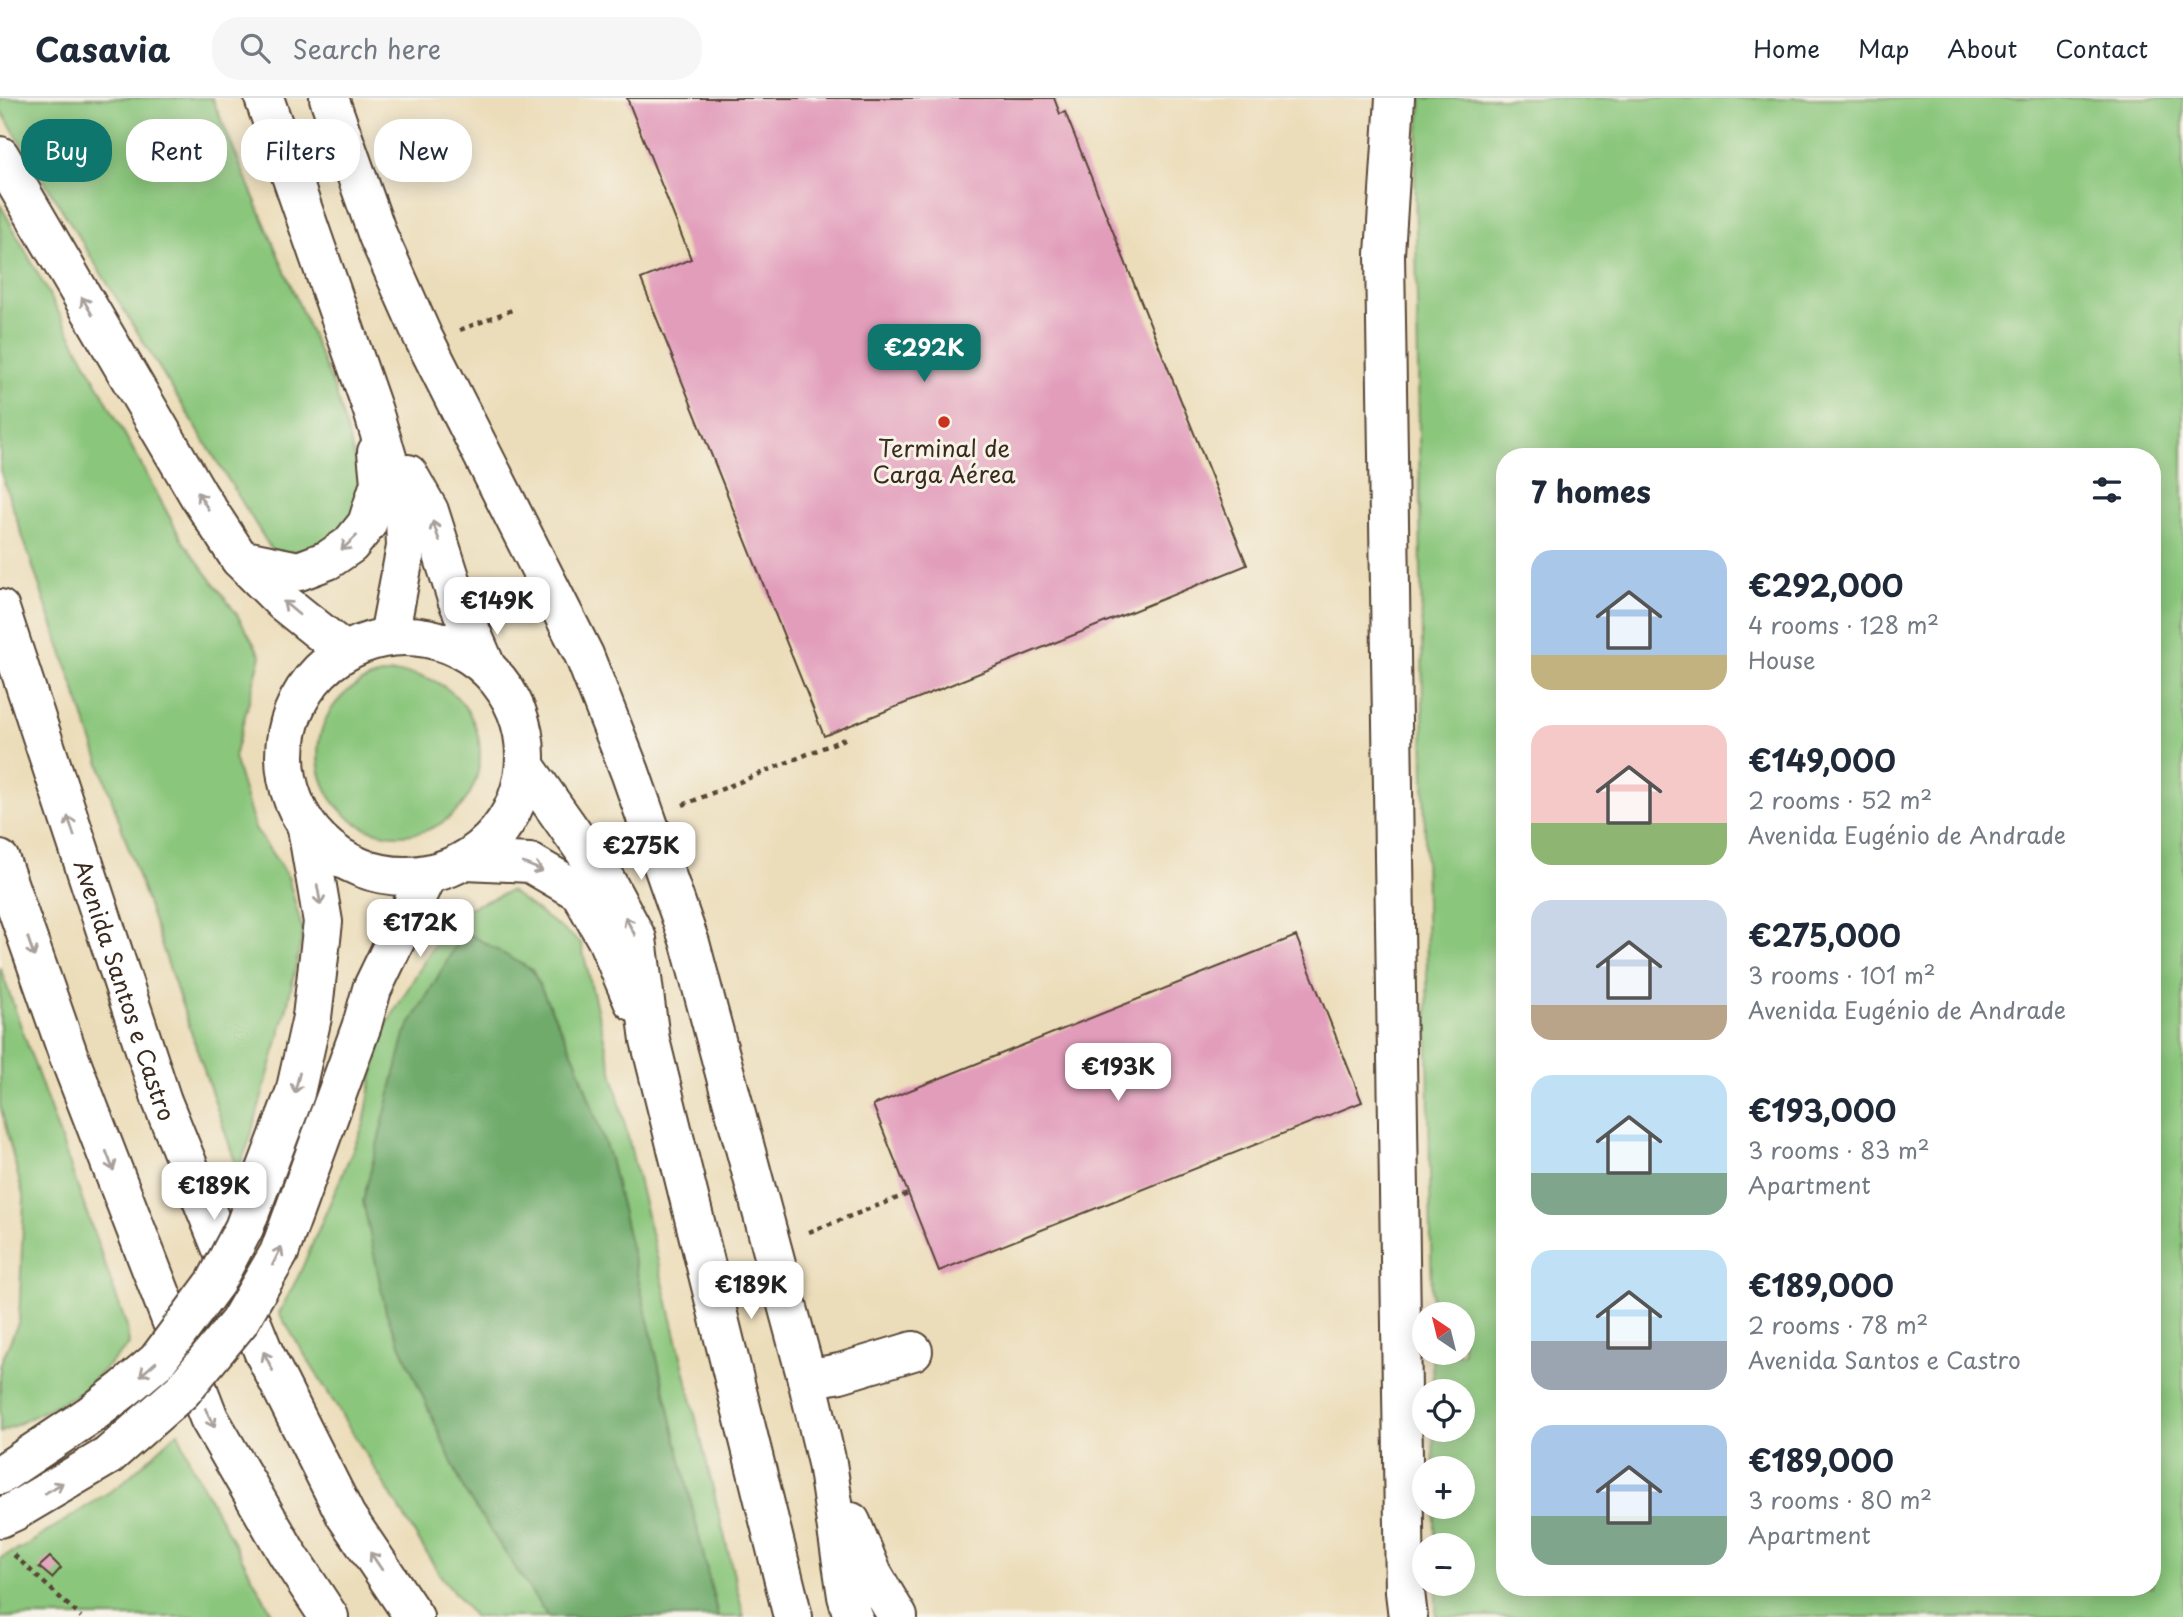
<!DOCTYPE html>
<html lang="en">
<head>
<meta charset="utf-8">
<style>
	body { margin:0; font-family:"Playpen Sans",sans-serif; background:#f6f6f7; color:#1f2937; height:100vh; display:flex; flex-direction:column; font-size:26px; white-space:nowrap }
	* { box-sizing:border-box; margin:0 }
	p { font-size:23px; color:#747a83 }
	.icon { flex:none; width:38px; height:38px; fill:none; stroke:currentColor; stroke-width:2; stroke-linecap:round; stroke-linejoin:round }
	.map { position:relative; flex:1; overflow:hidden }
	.details { position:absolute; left:1496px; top:350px; width:665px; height:1148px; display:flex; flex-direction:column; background:#fff; border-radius:28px; box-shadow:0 4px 18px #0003 }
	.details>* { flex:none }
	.guide { position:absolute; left:21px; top:21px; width:665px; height:63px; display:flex; gap:14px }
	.needle { width:46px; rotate:325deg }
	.controls { position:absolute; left:1412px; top:1204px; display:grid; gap:14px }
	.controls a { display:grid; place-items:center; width:63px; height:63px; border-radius:50%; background:#fff; box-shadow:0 4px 18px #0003; font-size:35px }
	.price { position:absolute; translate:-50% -60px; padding:0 16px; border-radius:14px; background:#fff; color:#222; font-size:23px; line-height:46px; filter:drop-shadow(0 2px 4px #0008) }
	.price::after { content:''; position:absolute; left:50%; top:42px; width:21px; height:16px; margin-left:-10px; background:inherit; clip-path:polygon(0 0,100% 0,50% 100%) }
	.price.on { background:#0f766e; color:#fff }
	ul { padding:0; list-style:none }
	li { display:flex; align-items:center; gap:21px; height:175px; padding:0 35px }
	li span { display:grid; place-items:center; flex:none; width:196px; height:140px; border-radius:21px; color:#555 }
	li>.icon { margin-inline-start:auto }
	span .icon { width:84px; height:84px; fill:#fffc; stroke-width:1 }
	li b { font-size:30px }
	h2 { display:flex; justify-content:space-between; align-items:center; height:84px; padding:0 35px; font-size:30px }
	.pill { padding:0 24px; border-radius:28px; background:#fff; box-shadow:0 4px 18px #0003; font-size:24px; line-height:63px }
	.pill.on { background:#0f766e; color:#fff }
	header { display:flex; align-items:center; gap:42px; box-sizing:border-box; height:98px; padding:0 35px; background:#fff; border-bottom:2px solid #e0e1e3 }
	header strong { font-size:33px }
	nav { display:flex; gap:38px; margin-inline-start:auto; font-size:24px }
	.search { width:490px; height:63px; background:#f6f6f7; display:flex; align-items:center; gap:18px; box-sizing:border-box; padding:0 24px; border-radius:28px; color:#747a83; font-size:26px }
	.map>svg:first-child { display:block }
	.green { fill:#8ac67c; stroke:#62784d; stroke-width:2; fill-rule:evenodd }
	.forest { fill:#6fab6c; stroke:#556a45; stroke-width:2 }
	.building { fill:#e29dbb }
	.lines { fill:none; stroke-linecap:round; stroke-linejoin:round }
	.minor-casing { stroke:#564535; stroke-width:42 }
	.major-casing { stroke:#564535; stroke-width:42 }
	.path { stroke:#564535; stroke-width:4.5; stroke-dasharray:5 5; stroke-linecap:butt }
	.minor { stroke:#fff; stroke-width:38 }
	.major { stroke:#fff; stroke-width:38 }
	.minor-bridge-casing { stroke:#564535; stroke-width:42; stroke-linecap:butt }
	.minor-bridge { stroke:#fff; stroke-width:38 }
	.oneway { stroke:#a79f9a }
	.poi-dot { fill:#c8321e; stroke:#f7f3e8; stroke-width:2.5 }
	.labels { text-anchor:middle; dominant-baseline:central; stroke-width:6; stroke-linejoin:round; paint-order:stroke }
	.poi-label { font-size:23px; fill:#3b2a1e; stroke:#f7f3e8 }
	.street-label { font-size:23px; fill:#3b2a1e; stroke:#f7f3e8 }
</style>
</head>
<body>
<header>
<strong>Casavia</strong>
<div class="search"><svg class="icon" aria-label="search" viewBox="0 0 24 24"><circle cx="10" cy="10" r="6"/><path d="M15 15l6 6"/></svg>Search here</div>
<nav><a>Home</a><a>Map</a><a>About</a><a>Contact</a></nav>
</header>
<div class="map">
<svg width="2183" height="1519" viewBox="0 0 2183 1519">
	<rect width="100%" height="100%" fill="#f7f3e8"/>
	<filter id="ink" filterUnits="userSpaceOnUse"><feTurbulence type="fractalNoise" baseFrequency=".0143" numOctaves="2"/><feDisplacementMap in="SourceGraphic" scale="14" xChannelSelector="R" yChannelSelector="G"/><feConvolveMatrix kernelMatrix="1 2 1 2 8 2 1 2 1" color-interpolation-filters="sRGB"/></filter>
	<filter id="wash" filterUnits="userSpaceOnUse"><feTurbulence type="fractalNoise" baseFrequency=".00686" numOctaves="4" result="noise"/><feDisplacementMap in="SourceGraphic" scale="28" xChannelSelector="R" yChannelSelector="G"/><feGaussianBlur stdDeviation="1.57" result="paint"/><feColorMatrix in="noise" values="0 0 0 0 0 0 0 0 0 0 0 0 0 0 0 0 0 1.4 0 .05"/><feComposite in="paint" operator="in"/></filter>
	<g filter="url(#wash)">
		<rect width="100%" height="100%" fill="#ecddba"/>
		<g class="green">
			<path d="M0,0H212L335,292L370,414L319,450L274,456L0,11Z"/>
			<path d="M1422,0H2183V1519H1436V1486H1463V1447H1435V1409H1463V1370H1434L1433,1332H1463V1293H1433L1432,1255H1463V1216H1432L1415,71ZM1505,359H2152V1489H1505Z"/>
			<path d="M0,106L182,442L236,515L261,558L234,659L255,730L288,779L303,834L286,914L249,1044L238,1072L0,372Z"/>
			<circle cx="399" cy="656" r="81"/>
			<path d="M510,793L581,845L744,1519H718L610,1061L575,960L532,872L463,834L386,1214L465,1394L548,1519H474L440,1477L279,1215L299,1177L364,1026L372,981L384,931L434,847L464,812Z"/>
			<path d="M0,869L127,1229L129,1247L80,1295L0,1335V1267L19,1223L24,1101L0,1007Z"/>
			<path d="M178,1334L193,1370L274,1519H0V1460L22,1450L120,1387Z"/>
		</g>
		<path class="forest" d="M464,833L532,872L575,960L610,1061L718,1519H548L465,1394L386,1214L363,1103L405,936Z"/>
		<g id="blocks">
			<g class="building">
				<path d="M627,0H1054L1060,16L1065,14L1247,467L824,638L641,181L691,161Z"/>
				<path d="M1296,838L1362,1004L939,1173L873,1007Z"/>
				<path d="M50,1459L61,1470L52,1480L39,1469Z"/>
			</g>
		</g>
	</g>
	<g filter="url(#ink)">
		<use href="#blocks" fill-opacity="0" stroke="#564535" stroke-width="2"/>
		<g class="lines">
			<g class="minor-casing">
				<g id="minor">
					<path d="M264,0L373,313L405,419L406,449L389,538"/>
					<path d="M329,0L378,138L423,239L584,557L630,674L690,845L807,1281L827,1365L847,1498L853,1519"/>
					<path d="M1395,0L1385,156L1405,1494L1408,1519"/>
					<path d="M408,376L429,413L457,501L485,566"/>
					<path d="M240,461L299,473L328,462L350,447L367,426L380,385L377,354"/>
					<circle cx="405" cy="658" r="120"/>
					<path d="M525,668L606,783L637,841L650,942L793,1519"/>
					<path d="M307,730L323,824L312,919"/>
					<path d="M466,762L530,765L580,794L607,842L633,903"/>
					<path d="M362,927L372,891L427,777"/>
					<path d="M807,1281L840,1275L913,1253"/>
					<path d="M0,1377L90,1317"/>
					<path d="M0,1420L15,1413L108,1358"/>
					<path d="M851,1424L873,1477L898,1519"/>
				</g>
			</g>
			<g class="major-casing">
				<g id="major">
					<path d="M0,58L199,398L240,461L283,504L344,553"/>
					<path id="s1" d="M0,511L162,1003L264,1255L346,1418L414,1519"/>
					<path d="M0,762L68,956L209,1320L287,1455L329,1519"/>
				</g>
			</g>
			<g class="path">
				<path d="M460,232L512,212"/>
				<path d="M683,707L847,640"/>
				<path d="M809,1134L908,1096"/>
				<path d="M14,1457L81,1519"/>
			</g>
			<use href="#minor" class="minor"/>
			<use href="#major" class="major"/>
			<g class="minor-bridge-casing">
				<g id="minor-bridge">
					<path d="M90,1317L124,1291L157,1263L215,1185L244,1130L295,995L312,919"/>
					<path d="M108,1358L182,1293L239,1224L279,1155L362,927"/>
				</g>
			</g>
			<use href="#minor-bridge" class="minor-bridge"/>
		</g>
		<defs><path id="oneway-shaft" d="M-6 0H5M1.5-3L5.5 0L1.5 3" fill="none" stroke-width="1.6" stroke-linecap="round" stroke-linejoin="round" transform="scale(1.75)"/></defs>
		<g class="oneway">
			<use href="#oneway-shaft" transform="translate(87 208) rotate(-120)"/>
			<use href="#oneway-shaft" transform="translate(203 403) rotate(-122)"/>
			<use href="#oneway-shaft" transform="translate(436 433) rotate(-109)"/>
			<use href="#oneway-shaft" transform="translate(349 445) rotate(137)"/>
			<use href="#oneway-shaft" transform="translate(291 510) rotate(-140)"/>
			<use href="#oneway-shaft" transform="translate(71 728) rotate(-108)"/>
			<use href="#oneway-shaft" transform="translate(533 769) rotate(22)"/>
			<use href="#oneway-shaft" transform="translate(319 797) rotate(80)"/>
			<use href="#oneway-shaft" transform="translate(630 828) rotate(-118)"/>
			<use href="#oneway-shaft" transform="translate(31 849) rotate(71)"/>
			<use href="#oneway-shaft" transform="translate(297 985) rotate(104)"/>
			<use href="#oneway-shaft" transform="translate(110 1063) rotate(69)"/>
			<use href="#oneway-shaft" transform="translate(277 1158) rotate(-64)"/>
			<use href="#oneway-shaft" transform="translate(268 1263) rotate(-116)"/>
			<use href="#oneway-shaft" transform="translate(148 1271) rotate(139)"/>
			<use href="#oneway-shaft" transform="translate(210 1320) rotate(64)"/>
			<use href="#oneway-shaft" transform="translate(54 1390) rotate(-31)"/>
			<use href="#oneway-shaft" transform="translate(376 1463) rotate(-124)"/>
		</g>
	</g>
	<circle class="poi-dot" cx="944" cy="324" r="7"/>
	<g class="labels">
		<g class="poi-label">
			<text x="944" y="349">Terminal de<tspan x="944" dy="26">Carga Aérea</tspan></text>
		</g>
		<g class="street-label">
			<text stroke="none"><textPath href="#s1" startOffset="401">Avenida Santos e Castro</textPath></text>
		</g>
	</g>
</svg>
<div class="controls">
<a><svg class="needle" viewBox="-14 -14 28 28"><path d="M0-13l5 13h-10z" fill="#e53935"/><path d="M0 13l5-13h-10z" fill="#747a83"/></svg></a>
<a><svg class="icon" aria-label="locate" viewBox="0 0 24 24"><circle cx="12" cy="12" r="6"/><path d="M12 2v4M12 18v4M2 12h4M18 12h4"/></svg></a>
<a>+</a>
<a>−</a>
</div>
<b class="price on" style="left:924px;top:286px">€292K</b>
<b class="price" style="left:497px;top:539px">€149K</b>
<b class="price" style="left:641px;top:784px">€275K</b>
<b class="price" style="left:420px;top:861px">€172K</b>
<b class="price" style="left:1118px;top:1005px">€193K</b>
<b class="price" style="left:214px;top:1124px">€189K</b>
<b class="price" style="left:751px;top:1223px">€189K</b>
<div class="guide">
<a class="pill on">Buy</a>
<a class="pill">Rent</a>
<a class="pill">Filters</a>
<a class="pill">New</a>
</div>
<section class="details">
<h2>7 homes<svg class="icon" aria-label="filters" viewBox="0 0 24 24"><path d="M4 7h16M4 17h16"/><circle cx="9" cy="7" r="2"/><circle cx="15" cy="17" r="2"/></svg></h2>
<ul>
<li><span style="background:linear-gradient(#a9c7e8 75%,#c2b280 0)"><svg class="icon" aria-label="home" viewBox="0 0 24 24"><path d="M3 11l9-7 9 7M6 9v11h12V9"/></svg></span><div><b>€292,000</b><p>4 rooms · 128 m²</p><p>House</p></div></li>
<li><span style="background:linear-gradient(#f6c9c9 70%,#8fb573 0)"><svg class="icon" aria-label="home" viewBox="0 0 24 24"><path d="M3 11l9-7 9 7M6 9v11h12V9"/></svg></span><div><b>€149,000</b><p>2 rooms · 52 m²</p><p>Avenida Eugénio de Andrade</p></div></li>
<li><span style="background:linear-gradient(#c9d6e8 75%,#b9a48a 0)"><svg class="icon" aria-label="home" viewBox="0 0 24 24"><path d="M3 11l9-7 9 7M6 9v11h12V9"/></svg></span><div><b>€275,000</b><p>3 rooms · 101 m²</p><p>Avenida Eugénio de Andrade</p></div></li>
<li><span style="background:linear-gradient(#bfe0f5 70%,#7fa58c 0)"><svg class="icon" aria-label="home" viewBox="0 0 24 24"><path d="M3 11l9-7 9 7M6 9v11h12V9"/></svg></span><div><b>€193,000</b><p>3 rooms · 83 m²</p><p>Apartment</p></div></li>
<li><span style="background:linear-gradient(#bfe0f5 65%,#9aa5b1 0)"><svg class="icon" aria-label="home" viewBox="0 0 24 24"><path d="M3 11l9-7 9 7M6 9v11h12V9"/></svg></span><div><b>€189,000</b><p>2 rooms · 78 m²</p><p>Avenida Santos e Castro</p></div></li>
<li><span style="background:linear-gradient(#a9c7e8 65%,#7fa58c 0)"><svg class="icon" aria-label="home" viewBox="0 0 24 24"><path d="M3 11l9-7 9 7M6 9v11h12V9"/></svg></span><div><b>€189,000</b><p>3 rooms · 80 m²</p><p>Apartment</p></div></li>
</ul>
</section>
</div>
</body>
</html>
